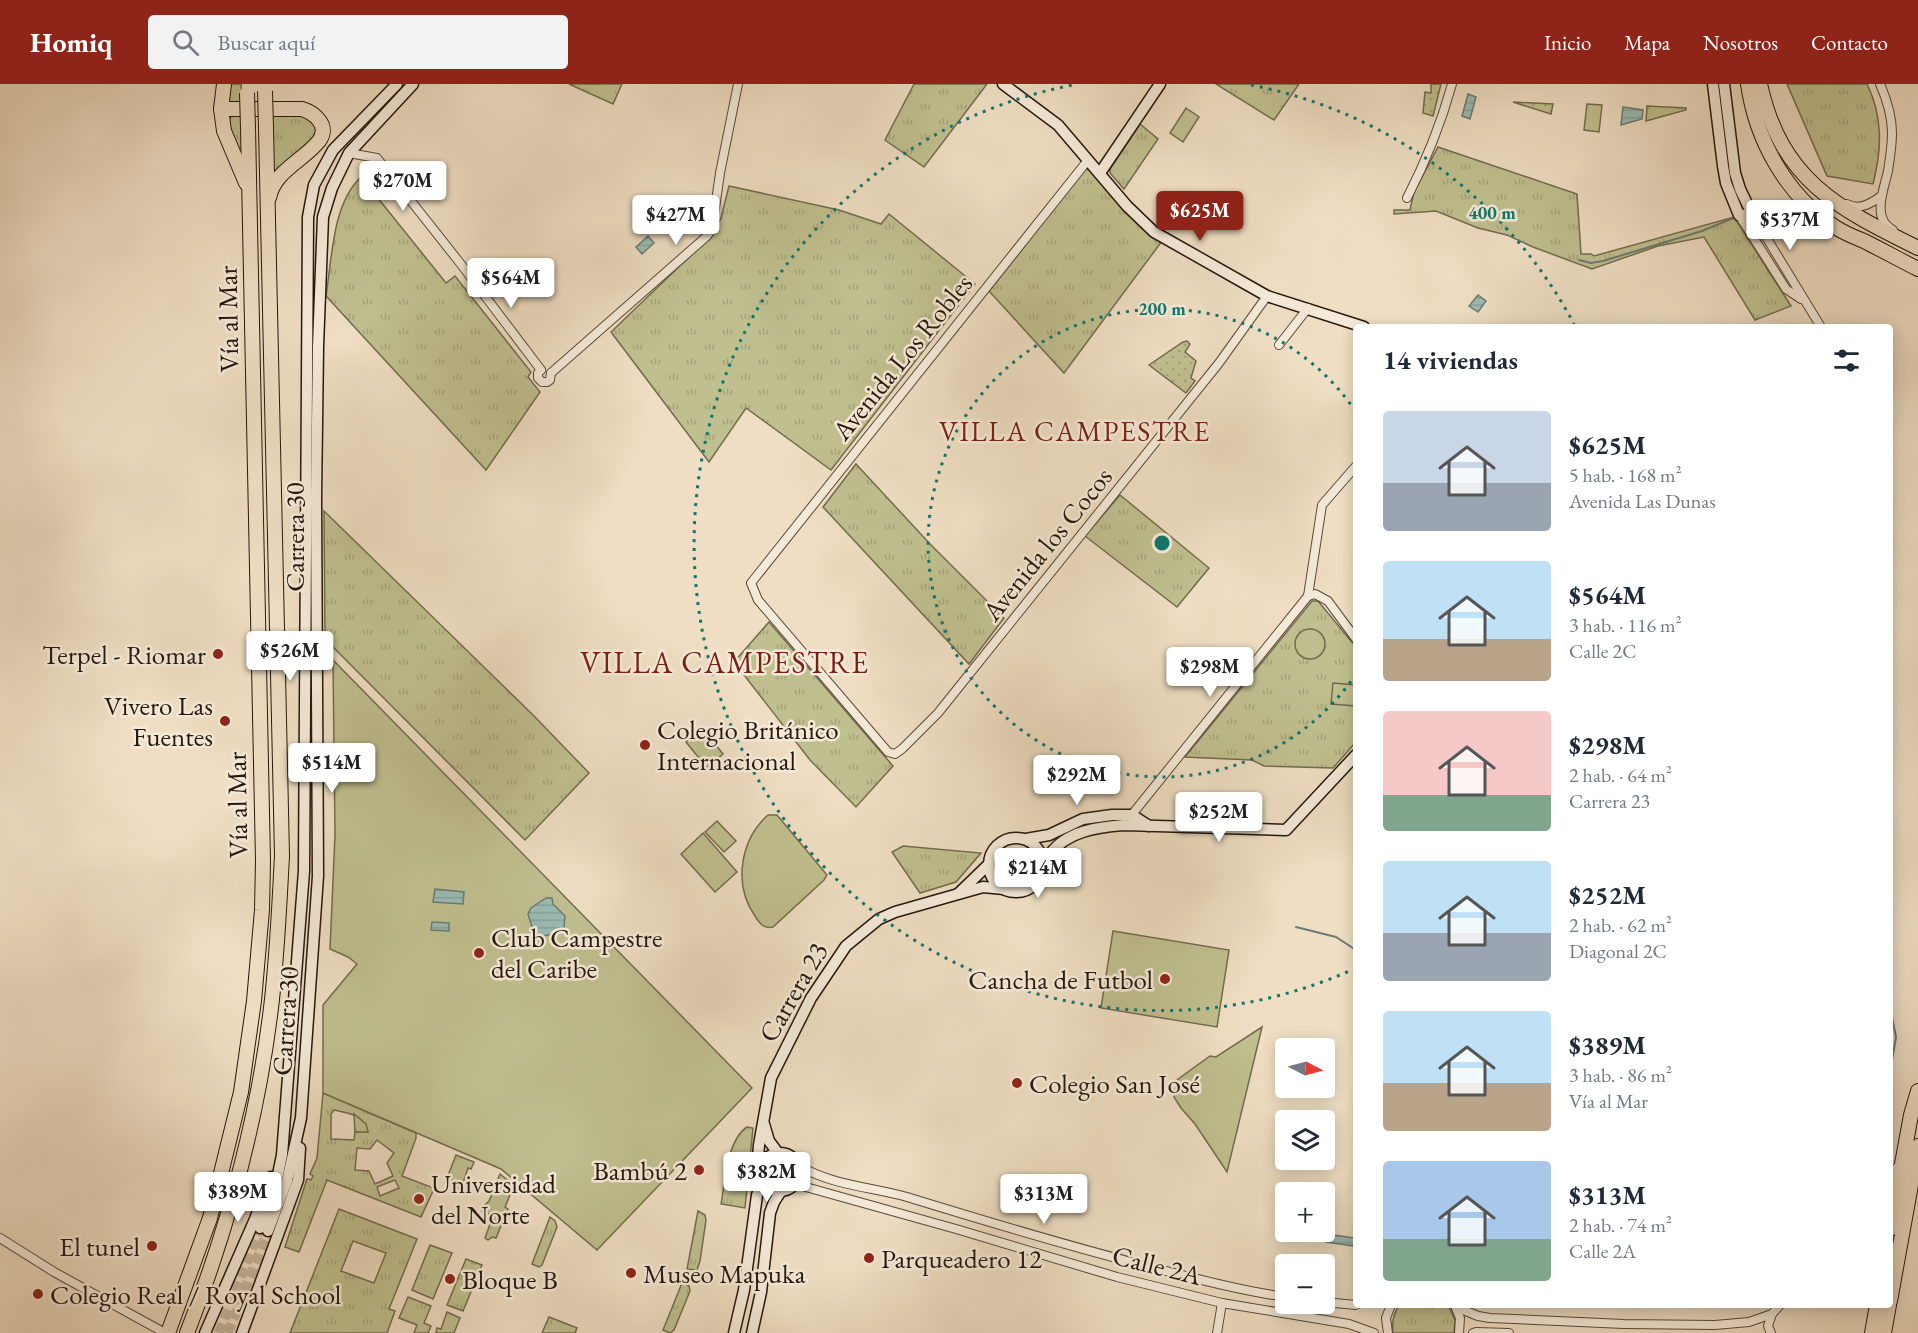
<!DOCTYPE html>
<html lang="es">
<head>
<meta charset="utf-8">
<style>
	body { margin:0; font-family:"EB Garamond",serif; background:#f2f2f3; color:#1f2937; height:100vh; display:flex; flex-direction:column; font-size:22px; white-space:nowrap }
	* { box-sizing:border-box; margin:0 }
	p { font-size:20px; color:#747a83 }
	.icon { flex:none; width:33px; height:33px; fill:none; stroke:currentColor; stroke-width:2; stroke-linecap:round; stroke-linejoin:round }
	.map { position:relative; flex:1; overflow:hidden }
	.details { position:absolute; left:1353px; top:240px; width:540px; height:984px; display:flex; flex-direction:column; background:#fff; border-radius:6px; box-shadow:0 3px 15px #0003 }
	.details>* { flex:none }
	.needle { width:39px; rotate:96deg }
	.controls { position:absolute; left:1275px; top:954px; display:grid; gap:12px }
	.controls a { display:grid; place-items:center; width:60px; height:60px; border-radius:6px; background:#fff; box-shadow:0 3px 15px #0003; font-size:30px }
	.price { position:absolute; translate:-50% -51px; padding:0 14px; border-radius:6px; background:#fff; color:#222; font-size:20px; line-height:39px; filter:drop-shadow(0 2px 3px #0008) }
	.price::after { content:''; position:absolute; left:50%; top:36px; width:18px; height:14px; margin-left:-9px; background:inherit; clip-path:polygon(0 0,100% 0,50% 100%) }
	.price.current { background:#8f2418; color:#fff }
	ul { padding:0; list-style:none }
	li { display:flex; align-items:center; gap:18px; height:150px; padding:0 30px }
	li span { display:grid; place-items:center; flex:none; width:168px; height:120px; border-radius:6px; color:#555 }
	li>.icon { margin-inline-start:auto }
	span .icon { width:72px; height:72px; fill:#fffc; stroke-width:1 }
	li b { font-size:26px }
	h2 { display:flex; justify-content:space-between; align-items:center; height:72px; padding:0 30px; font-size:26px }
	header { display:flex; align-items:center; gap:36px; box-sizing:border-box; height:84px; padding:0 30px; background:#8f2418; color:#fff }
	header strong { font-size:28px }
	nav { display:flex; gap:33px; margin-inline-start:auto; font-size:21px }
	.search { width:420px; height:54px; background:#f2f2f3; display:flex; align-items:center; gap:15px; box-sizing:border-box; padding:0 21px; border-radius:6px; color:#747a83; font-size:22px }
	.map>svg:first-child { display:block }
	.grass { fill:url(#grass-tufts); stroke:#736b4e; stroke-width:1.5; fill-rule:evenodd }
	.forest { fill:url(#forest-crowns); stroke:#736b4e; stroke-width:1.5 }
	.garden { fill:url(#garden-dots); stroke:#736b4e; stroke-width:1.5 }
	.pitch { fill:#c0bf8f; stroke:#736b4e; stroke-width:1.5 }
	.water { fill:url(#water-rules); stroke:#6c7a72; stroke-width:1.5 }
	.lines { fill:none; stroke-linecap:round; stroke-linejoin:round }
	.stream { stroke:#6c7a72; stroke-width:2 }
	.secondary-tunnel { stroke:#c7b69f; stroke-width:10; stroke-dasharray:10 5; stroke-linecap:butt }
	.street-casing { stroke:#58493a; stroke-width:10 }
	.secondary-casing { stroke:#26170d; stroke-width:13 }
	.highway-casing { stroke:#26170d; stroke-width:16 }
	.street { stroke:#f5ead8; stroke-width:8 }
	.secondary { stroke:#f5ead8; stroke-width:10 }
	.highway { stroke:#efdec3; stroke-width:14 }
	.highway-bridge-casing { stroke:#26170d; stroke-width:16; stroke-linecap:butt }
	.highway-bridge { stroke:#efdec3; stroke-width:14 }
	.ring { fill:none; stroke:#0f766e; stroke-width:3; stroke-dasharray:3 6 }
	.poi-dot { fill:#8f2418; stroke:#f5ead8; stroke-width:2 }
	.labels { text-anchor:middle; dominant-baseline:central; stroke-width:5; stroke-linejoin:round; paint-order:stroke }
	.street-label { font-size:27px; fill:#26170d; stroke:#f5ead8 }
	.poi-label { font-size:27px; fill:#26170d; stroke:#f5ead8; text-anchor:start }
	.neighbourhood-label { font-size:28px; letter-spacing:1.5px; fill:#7a1f14; stroke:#f5ead8 }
	.quarter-label { font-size:30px; letter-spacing:1.5px; fill:#7a1f14; stroke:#f5ead8 }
	.centre { fill:#0f766e; stroke:#f5ead8; stroke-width:3 }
	.ring-label { font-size:18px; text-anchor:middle; font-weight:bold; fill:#0f766e; stroke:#f5ead8; stroke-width:5; stroke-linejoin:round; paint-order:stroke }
</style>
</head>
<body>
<header>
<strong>Homiq</strong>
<div class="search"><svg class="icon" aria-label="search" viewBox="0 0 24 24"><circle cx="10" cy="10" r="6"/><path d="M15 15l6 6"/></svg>Buscar aquí</div>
<nav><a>Inicio</a><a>Mapa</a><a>Nosotros</a><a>Contacto</a></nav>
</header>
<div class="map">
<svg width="1918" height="1249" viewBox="0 0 1918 1249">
	<defs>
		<pattern id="grass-tufts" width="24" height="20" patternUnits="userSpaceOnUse" patternTransform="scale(1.5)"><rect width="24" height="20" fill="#c0bf8f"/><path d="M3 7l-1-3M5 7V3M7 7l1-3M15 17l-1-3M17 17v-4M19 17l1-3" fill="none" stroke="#a5a37a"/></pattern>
		<pattern id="forest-crowns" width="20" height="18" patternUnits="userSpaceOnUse" patternTransform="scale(1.5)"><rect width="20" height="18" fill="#c0bf8f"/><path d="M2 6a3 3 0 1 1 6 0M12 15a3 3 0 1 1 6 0" fill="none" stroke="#a5a37a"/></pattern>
		<pattern id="garden-dots" width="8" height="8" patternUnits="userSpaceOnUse" patternTransform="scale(1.5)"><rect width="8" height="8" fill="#c0bf8f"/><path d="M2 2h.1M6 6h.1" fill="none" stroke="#a5a37a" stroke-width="1.8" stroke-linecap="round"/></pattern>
		<pattern id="water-rules" width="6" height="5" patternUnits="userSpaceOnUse" patternTransform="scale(1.5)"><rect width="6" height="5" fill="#9abcb5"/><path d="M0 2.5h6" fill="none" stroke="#85a19a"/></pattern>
	</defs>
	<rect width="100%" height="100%" fill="#efdec3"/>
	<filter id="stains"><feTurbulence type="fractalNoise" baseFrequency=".00333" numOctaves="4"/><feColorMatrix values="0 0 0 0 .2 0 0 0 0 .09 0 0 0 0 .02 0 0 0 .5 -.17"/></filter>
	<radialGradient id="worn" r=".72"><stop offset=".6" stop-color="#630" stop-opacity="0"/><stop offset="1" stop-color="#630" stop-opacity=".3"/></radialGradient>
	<g class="grass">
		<path d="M226,0H241L242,19H224Z"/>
		<path d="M569,0H622L613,20Z"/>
		<path d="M914,0H987L924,83L885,56Z"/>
		<path d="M1216,0H1299L1274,36Z"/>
		<path d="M1787,0H1867C1883,33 1882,65 1873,100L1827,92Z"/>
		<path d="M1647,22L1686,24V26L1646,37Z"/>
		<path d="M299,29L312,34C316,43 318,48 313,56L272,94L271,31Z"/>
		<path d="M235,30H241L244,83C238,71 217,38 235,30Z"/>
		<path d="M1140,40L1158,55L1124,105L1110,89V85Z"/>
		<path d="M1438,63L1577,110L1581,170H1591L1594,172L1734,133L1791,222L1755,236L1704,153L1658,162L1592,185L1533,163L1507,151L1478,144L1436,127L1394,130V126H1410L1414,108Z"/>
		<path d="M1085,85L1090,86L1162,157L1064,289L989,207Z"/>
		<path d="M361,93L446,199L455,192L531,288L528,293L540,308L486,386L326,212C332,175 332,120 361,93Z"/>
		<path d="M729,102L839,126L881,140L889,130L975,200L831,386L746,324L709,378L611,248L712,151L721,134Z"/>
		<path d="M856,380L930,460L1004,534L969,580L823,423Z"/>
		<path d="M1120,411L1209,484L1177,523L1085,452Z"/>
		<path d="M324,427L534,632L589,689L525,756L325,555Z"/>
		<path d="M1312,517H1318L1356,563V658L1333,684L1264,682L1252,676L1185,673Z"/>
		<path d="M769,538L893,682L856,723L810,676L734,578Z"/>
		<path d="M903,762L981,769L956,798L920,809L892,768Z"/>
		<path d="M323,1009L416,1049V1054L402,1092L431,1103L433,1107L421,1133L327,1096L299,1168L285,1163L307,1095L311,1096L313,1092L310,1090L317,1074ZM334,1026C349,1029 364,1031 368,1048H355L354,1056L331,1055V1030ZM377,1056L394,1069L387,1079L393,1092L375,1100L369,1087L355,1086L357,1064L370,1065ZM395,1096L399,1104L380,1112L377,1103Z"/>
		<path d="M747,1043L753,1044L745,1124L721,1120C725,1098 727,1056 747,1043Z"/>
		<path d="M456,1071L474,1078L471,1085L468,1084L461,1105L445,1099Z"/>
		<path d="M500,1090L514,1101L505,1123L508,1125L496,1154L492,1153L488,1156L485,1154L493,1132L482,1127L484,1122L489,1117Z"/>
		<path d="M339,1125L417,1155L389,1225L395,1227L387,1249H290ZM353,1157L386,1169L374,1199L341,1187Z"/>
		<path d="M698,1127L705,1131L706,1136L700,1177L697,1186L687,1185Z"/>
		<path d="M550,1133L555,1137L557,1143L542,1181L539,1183L532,1180Z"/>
		<path d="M430,1161L452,1169L433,1215L412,1206Z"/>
		<path d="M466,1175L482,1181L463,1227L447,1221Z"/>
		<path d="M682,1199L689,1202L690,1207L674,1246L670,1249L663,1246Z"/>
		<path d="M408,1213L431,1222L424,1239L431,1242L428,1249H414L417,1241L399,1234Z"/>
		<path d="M1399,1221H1448L1455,1236L1454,1249H1393C1392,1238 1393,1231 1399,1221Z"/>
		<path d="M447,1228L460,1234L454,1249H436L437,1244L441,1245Z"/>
		<path d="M549,1233L577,1244L575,1249H542Z"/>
	</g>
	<path class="forest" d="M354,1030L366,1040L368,1048H355Z"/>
	<g class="garden">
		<path d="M1431,0H1441L1433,32L1423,29L1425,8L1431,9Z"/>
		<path d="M1513,18L1553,20L1551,30Z"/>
		<path d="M1187,257L1190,260L1185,268L1196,277L1191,294L1195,297L1186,309L1149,281L1183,258Z"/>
	</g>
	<g class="pitch">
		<path d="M1587,20L1602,21L1599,48L1584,46Z"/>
		<path d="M1186,24L1199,33L1183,58L1170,49Z"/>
		<circle cx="1310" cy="560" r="15"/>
		<path d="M333,576L752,1004L597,1166L501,1085L323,1009V921L357,880L348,873L330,865L335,751Z"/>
		<path d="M1333,599L1356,601V622L1331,620Z"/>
		<path d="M702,644L723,670L707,684L686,658Z"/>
		<path d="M768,731H777L827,791L824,796L773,843C764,845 760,840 755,832C733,801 740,756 768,731Z"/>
		<path d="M717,737L736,757L724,768L705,748Z"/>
		<path d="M703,749L737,788L715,808L681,770Z"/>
		<path d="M1113,847L1229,866L1217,943L1101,924Z"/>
		<path d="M1262,943L1227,1088L1195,1040L1181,1024L1174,1013L1177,996L1210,972L1216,973Z"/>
	</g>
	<g class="water">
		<path d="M1468,10L1476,13L1470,35L1462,32Z"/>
		<path d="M1623,23L1643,26L1642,35L1621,41Z"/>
		<path d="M648,152L654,159L642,170L636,163Z"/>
		<path d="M1478,211L1486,217L1478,228L1469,222Z"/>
		<path d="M435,805L464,808L463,820L433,818Z"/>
		<path d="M546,814H552L553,820L565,832L564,843L559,848L541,853L533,846L528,830L531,824Z"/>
		<path d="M432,838L449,839V847L431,846Z"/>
		<path d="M1327,1150L1355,1154L1353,1162L1326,1158Z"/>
	</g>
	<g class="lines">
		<g class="stream">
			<path d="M1579,176L1591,179L1603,177L1702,147L1736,133"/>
			<path d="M1296,843L1336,853L1356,866"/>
			<path d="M1890,923L1896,953L1890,988"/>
			<path d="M1890,1069H1891"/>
		</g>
		<g class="secondary-tunnel">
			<path d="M219,1249L260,1144"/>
			<path d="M228,1249L268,1147"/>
		</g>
		<g class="street-casing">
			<g id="street">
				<path d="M1880,0C1887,16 1892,32 1892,49C1892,62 1890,74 1888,87C1884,105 1871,135 1893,146"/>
				<path d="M349,69L377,74L460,179L541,286"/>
				<path d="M1088,76L751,499L758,516L888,668L895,670L902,665L938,629L1219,279L1267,212"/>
				<path d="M1407,114C1426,77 1441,40 1452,0"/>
				<path d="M1847,120C1859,127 1871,120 1881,112"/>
				<path d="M1752,130L1821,243"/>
				<path d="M1739,131L1786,205L1801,215"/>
				<path d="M1279,261L1308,224"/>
				<path d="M541,286L538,289V294L542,298H547L550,296L551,289"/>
				<path d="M551,289L707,152L712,145L720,89L738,0"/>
				<path d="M1308,512L1322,421L1356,382"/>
				<path d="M1308,512L1315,510L1328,517L1356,555"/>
				<path d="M1130,733L1308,512"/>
				<path d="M798,1081C830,1101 871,1103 907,1113C985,1137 1064,1161 1143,1181C1190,1193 1237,1206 1286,1213"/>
				<path d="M1890,1091L1899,1081"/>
				<path d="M795,1100L956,1145L1117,1193L1222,1219L1349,1240L1374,1249"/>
				<path d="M0,1154L54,1188L165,1249"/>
				<path d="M1324,1218L1356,1221"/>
				<path d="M1455,1222L1460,1234L1459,1249"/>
				<path d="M1456,1223L1478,1232L1490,1234L1624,1240L1715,1241L1749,1238L1772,1230L1780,1221"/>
				<path d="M1217,1249L1222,1219"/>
				<path d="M1388,1249L1386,1234L1391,1221"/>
				<path d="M1473,1249L1476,1248L1509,1249"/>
				<path d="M1771,1249L1768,1242L1772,1230"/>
			</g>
		</g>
		<g class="secondary-casing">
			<g id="secondary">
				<path d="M1003,0L1058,41L1127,122L1154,148L1267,212L1364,243"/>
				<path d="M1713,0L1723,82L1726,99L1739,131L1752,130L1740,105L1735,89L1724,0"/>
				<path d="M1100,89L1160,0"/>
				<circle cx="1016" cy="781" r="27"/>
				<path d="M1026,755L1049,751L1083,735L1112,731H1132L1149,742"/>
				<path d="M1042,788C1044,783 1046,775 1050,770C1067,747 1098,743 1124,741L1286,746L1356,671"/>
				<path d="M959,809L989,780"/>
				<path d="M764,1040L769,1057L778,1069"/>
				<circle cx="780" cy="1088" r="19"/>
				<path d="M761,1086L758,1073L759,1061L771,994L811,914L846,862L879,835L895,828L983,803L1004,805"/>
				<path d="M260,1144L276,1100L282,1071L304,787L308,133L314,101L333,66L397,0"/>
				<path d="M268,1147L287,1097L301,1034L318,792L316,415L318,262L323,133L332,104L349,69L413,0"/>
				<path d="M205,1249L255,1135L271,1093"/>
				<path d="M242,1249L298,1096L300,1064"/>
				<path d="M734,1249L744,1206L757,1111L763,1096"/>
				<path d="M752,1249L761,1208L770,1129L774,1118L781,1107"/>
			</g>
		</g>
		<g class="highway-casing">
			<g id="highway">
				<path d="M224,0L221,25L224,47L246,99"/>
				<path d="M1748,0C1756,56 1786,111 1835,143C1844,149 1854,153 1864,157C1882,166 1900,176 1918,185"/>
				<path d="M1760,0C1781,96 1837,124 1918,164"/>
				<path d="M221,25H302C315,29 330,42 319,57C303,77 274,87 269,114"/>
				<path d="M1752,130L1833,143"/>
				<path d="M1890,1145L1911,1031L1918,1007"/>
				<path d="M1890,1217L1918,1062"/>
				<path d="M168,1249L210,1134L241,1008L254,917L262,826L263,777L248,44"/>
				<path d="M187,1249C227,1147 256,1041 270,932C277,879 279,826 282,772L266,44"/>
				<path d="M1872,1249L1877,1221"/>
				<path d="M1884,1249L1889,1221"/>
			</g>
		</g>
		<use href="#street" class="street"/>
		<use href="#secondary" class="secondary"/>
		<use href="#highway" class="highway"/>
		<g class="highway-bridge-casing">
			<g id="highway-bridge">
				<path d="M265,7L266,44"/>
				<path d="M247,9L248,44"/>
			</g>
		</g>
		<use href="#highway-bridge" class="highway-bridge"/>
	</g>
	<g class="ring">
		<path d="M1356 590A234 234 0 1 1 1356 328"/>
		<path d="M1356 884A467 467 0 1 1 1073 1M1251 1A467 467 0 0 1 1574 240"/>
	</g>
	<g class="poi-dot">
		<circle cx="218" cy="570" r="6"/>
		<circle cx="225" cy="637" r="6"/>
		<circle cx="645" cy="661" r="6"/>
		<circle cx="479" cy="869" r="6"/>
		<circle cx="1165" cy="895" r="6"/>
		<circle cx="1017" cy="999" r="6"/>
		<circle cx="699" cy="1086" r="6"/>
		<circle cx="419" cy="1115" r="6"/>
		<circle cx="152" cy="1162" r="6"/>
		<circle cx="869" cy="1174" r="6"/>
		<circle cx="631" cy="1189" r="6"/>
		<circle cx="450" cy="1195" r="6"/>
		<circle cx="38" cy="1210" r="6"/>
	</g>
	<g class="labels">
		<g class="street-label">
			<text transform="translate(228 235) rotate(-91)">Vía al Mar</text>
			<text transform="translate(902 273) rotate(-51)">Avenida Los Robles</text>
			<text transform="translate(294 453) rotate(-90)">Carrera 30</text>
			<text transform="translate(1047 460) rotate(-51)">Avenida los Cocos</text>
			<text transform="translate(237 721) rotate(-91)">Vía al Mar</text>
			<text transform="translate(793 908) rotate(-60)">Carrera 23</text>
			<text transform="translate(285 937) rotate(-86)">Carrera 30</text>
			<text transform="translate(1157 1181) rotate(14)">Calle 2A</text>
		</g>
		<g class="poi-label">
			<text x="206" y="570" text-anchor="end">Terpel - Riomar</text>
			<text x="213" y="621" text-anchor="end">Vivero Las<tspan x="213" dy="31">Fuentes</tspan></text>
			<text x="657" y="645">Colegio Británico<tspan x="657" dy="31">Internacional</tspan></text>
			<text x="491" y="853">Club Campestre<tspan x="491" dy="31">del Caribe</tspan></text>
			<text x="1153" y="895" text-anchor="end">Cancha de Futbol</text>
			<text x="1029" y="999">Colegio San José</text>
			<text x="687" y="1086" text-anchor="end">Bambú 2</text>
			<text x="431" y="1099">Universidad<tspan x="431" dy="31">del Norte</tspan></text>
			<text x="140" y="1162" text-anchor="end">El tunel</text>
			<text x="881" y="1174">Parqueadero 12</text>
			<text x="643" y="1189">Museo Mapuka</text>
			<text x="462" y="1195">Bloque B</text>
			<text x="50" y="1210">Colegio Real / Royal School</text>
		</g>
		<g class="neighbourhood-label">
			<text x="1075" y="347">VILLA CAMPESTRE</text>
		</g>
		<g class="quarter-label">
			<text x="725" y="578">VILLA CAMPESTRE</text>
		</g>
	</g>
	<circle cx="1162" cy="459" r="9" class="centre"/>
	<g class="ring-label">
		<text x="1492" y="135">400 m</text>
		<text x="1162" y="231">200 m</text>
	</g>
	<rect width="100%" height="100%" filter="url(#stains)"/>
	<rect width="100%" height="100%" fill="url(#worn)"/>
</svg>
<div class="controls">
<a><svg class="needle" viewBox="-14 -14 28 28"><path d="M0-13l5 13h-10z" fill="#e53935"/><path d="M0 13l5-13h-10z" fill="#747a83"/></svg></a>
<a><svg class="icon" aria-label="layers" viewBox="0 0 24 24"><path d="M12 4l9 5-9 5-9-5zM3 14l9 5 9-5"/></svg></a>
<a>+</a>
<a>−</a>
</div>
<b class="price" style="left:403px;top:128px">$270M</b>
<b class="price current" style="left:1200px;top:158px">$625M</b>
<b class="price" style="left:676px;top:162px">$427M</b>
<b class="price" style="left:1790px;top:167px">$537M</b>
<b class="price" style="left:511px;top:225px">$564M</b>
<b class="price" style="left:290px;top:598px">$526M</b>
<b class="price" style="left:1210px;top:614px">$298M</b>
<b class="price" style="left:332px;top:710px">$514M</b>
<b class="price" style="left:1077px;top:722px">$292M</b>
<b class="price" style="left:1219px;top:759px">$252M</b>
<b class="price" style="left:1038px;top:815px">$214M</b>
<b class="price" style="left:767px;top:1119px">$382M</b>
<b class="price" style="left:238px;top:1139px">$389M</b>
<b class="price" style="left:1044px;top:1141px">$313M</b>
<section class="details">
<h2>14 viviendas<svg class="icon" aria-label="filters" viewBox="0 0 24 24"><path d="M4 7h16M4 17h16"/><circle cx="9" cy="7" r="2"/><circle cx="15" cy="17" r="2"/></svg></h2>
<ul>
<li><span style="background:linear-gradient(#c9d6e8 60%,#9aa5b1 0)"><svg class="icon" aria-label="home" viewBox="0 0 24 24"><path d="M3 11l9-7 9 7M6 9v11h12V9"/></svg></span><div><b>$625M</b><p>5 hab. · 168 m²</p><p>Avenida Las Dunas</p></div></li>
<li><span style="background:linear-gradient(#bfe0f5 65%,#b9a48a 0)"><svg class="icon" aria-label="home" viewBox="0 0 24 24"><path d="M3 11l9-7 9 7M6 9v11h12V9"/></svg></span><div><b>$564M</b><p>3 hab. · 116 m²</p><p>Calle 2C</p></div></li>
<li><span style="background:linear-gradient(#f6c9c9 70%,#7fa58c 0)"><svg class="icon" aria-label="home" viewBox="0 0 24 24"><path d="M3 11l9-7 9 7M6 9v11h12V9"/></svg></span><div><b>$298M</b><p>2 hab. · 64 m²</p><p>Carrera 23</p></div></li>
<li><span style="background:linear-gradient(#bfe0f5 60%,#9aa5b1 0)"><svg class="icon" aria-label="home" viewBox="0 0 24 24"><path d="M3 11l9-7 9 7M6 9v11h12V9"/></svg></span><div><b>$252M</b><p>2 hab. · 62 m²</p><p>Diagonal 2C</p></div></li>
<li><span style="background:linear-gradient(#bfe0f5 60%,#b9a48a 0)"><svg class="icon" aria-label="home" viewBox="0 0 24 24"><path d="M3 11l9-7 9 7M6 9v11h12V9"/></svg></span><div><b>$389M</b><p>3 hab. · 86 m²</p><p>Vía al Mar</p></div></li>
<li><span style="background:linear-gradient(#a9c7e8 65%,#7fa58c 0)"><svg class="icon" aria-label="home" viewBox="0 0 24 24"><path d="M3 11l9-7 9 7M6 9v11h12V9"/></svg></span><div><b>$313M</b><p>2 hab. · 74 m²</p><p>Calle 2A</p></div></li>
</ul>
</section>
</div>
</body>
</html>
